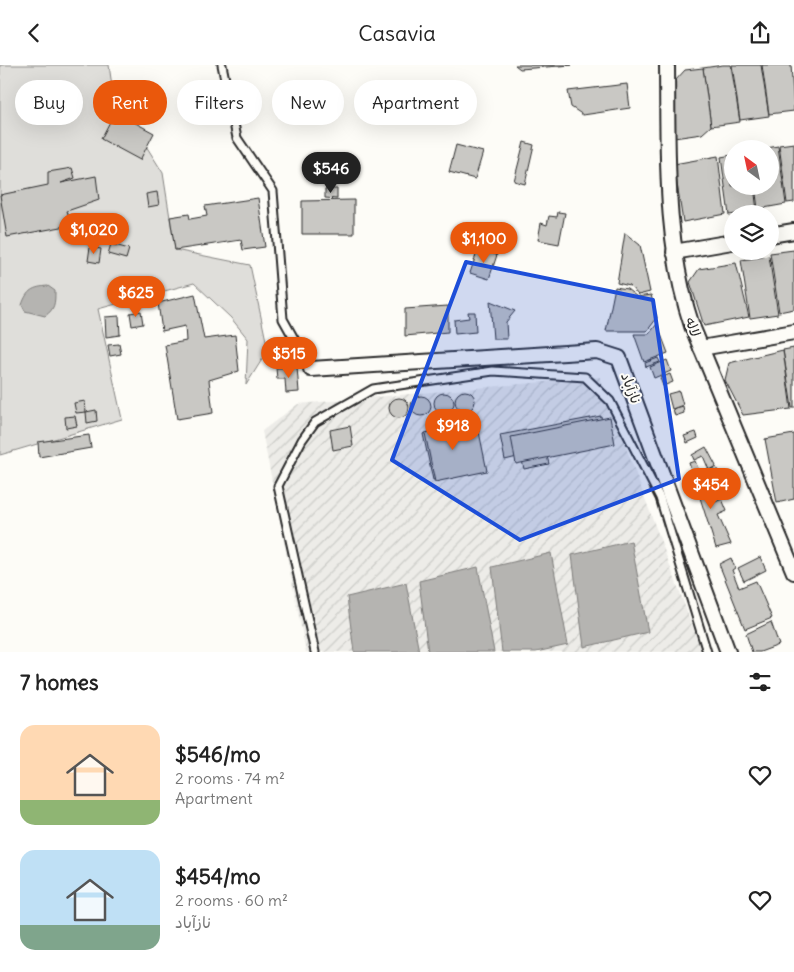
<!DOCTYPE html>
<html lang="en">
<head>
<meta charset="utf-8">
<style>
	body { margin:0; font-family:Delius,"Playpen Sans Arabic",sans-serif; background:#f6f6f6; color:#222; height:100vh; display:flex; flex-direction:column; font-size:19px; white-space:nowrap }
	* { box-sizing:border-box; margin:0 }
	p { font-size:16px; color:#767676 }
	.icon { flex:none; width:28px; height:28px; fill:none; stroke:currentColor; stroke-width:2; stroke-linecap:round; stroke-linejoin:round }
	.map { position:relative; height:587px; overflow:hidden }
	.side { display:flex; flex-direction:column; background:#fff; flex:1 }
	.side>* { flex:none }
	.guide { position:absolute; left:15px; top:15px; width:500px; height:45px; display:flex; gap:10px }
	.needle { width:32px; rotate:327deg }
	.buttons { position:absolute; left:724px; top:75px; display:grid; gap:10px }
	.buttons a { display:grid; place-items:center; width:55px; height:55px; border-radius:50%; background:#fff; box-shadow:0 5px 20px #0002; font-size:25px }
	.price { position:absolute; translate:-50% -42px; padding:0 11px; border-radius:18px; background:#ea580c; color:#fff; font-size:16px; line-height:32px; filter:drop-shadow(0 1px 2px #0008) }
	.price::after { content:''; position:absolute; left:50%; top:30px; width:15px; height:11px; margin-left:-8px; background:inherit; clip-path:polygon(0 0,100% 0,50% 100%) }
	.price.active { background:#222; color:#fff }
	ul { padding:0; list-style:none }
	li { display:flex; align-items:center; gap:15px; height:125px; padding:0 20px }
	li span { display:grid; place-items:center; flex:none; width:140px; height:100px; border-radius:15px; color:#555 }
	li>.icon { margin-inline-start:auto }
	span .icon { width:60px; height:60px; fill:#fffc; stroke-width:1 }
	li b { font-size:21px }
	h2 { display:flex; justify-content:space-between; align-items:center; height:60px; padding:0 20px; font-size:21px }
	.pill { padding:0 18px; border-radius:22px; background:#fff; box-shadow:0 5px 20px #0002; font-size:18px; line-height:45px }
	.pill.active { background:#ea580c; color:#fff }
	header { display:flex; justify-content:space-between; align-items:center; height:65px; padding:0 20px; background:#fff; font-size:22px; font-weight:600 }
	.map>svg:first-child { display:block }
	.industrial { fill:url(#industrial-furrows) }
	.green { fill:#dfdeda; stroke:#858482 }
	.water { fill:#b5b4b1; stroke:#7e7d7b }
	.building { fill:#c9c8c4; stroke:#2b2b2b }
	.lines { fill:none; stroke-linecap:round; stroke-linejoin:round }
	.lane-casing { stroke:#2b2b2b; stroke-width:11 }
	.street-casing { stroke:#2b2b2b; stroke-width:18 }
	.lane { stroke:#fdfcf7; stroke-width:7 }
	.street { stroke:#fdfcf7; stroke-width:14 }
	.marked { fill:#1d4ed8; fill-opacity:0.2; stroke:#1d4ed8; stroke-width:4; stroke-linejoin:round }
	.labels { text-anchor:middle; dominant-baseline:central; stroke-width:4; stroke-linejoin:round; paint-order:stroke }
	.street-label { font-size:14px; fill:#2b2b2b; stroke:#fdfcf7 }
</style>
</head>
<body>
<header><svg class="icon" aria-label="back" viewBox="0 0 24 24"><path d="M15 5l-7 7 7 7"/></svg>Casavia<svg class="icon" aria-label="share" viewBox="0 0 24 24"><path d="M12 15V3M7 8l5-5 5 5M5 13v7h14v-7"/></svg></header>
<div class="map">
<svg width="794" height="587" viewBox="0 0 794 587">
	<defs>
		<pattern id="industrial-furrows" width="10" height="10" patternUnits="userSpaceOnUse" patternTransform="scale(1.25)"><rect width="10" height="10" fill="#edece8"/><path d="M-1 1l2-2M0 10L10 0M9 11l2-2" fill="none" stroke="#cbcbc7"/></pattern>
	</defs>
	<rect width="100%" height="100%" fill="#fdfcf7"/>
	<filter id="ink" filterUnits="userSpaceOnUse"><feTurbulence type="fractalNoise" baseFrequency=".02" numOctaves="2"/><feDisplacementMap in="SourceGraphic" scale="10" xChannelSelector="R" yChannelSelector="G"/><feConvolveMatrix kernelMatrix="1 2 1 2 8 2 1 2 1" color-interpolation-filters="sRGB"/></filter>
	<g filter="url(#ink)">
		<path class="industrial" d="M600,312L702,587H306L262,366L298,339Z"/>
		<path class="green" d="M0,0H109L113,28L163,108L175,185L250,200L268,285L246,320L248,274L231,253L194,218L98,244L122,354L0,390Z"/>
		<g class="water">
			<path d="M48,221L55,226C55,238 55,244 45,251L25,246L22,240C27,225 33,222 48,221Z"/>
			<path d="M631,476L648,567L584,582L572,490Z"/>
			<path d="M551,488L568,580L536,587H502L492,502Z"/>
			<path d="M478,502L494,587H428L419,516Z"/>
			<path d="M406,518L419,587H354L347,532Z"/>
		</g>
		<g class="building">
			<path d="M515,0H572L520,4Z"/>
			<path d="M723,0H731L740,57L711,61L703,3Z"/>
			<path d="M732,0H761L769,51L740,55Z"/>
			<path d="M762,0H791L794,46L769,49Z"/>
			<path d="M703,3L711,61L702,69L674,73L675,16L685,5Z"/>
			<path d="M627,19L630,43L583,50L571,42L568,26Z"/>
			<path d="M115,47L154,68L140,95L101,74Z"/>
			<path d="M524,77L534,80L525,119L514,116Z"/>
			<path d="M794,78V137L787,138L779,80Z"/>
			<path d="M456,80L483,87L475,114L449,107Z"/>
			<path d="M778,81L786,139L758,144L755,121H770V84H761Z"/>
			<path d="M732,90V121H754L757,146L729,150L721,92Z"/>
			<path d="M718,91L725,149L683,157L674,99Z"/>
			<path d="M72,103L75,113L61,118L96,111L99,135L67,146L72,160L7,172L0,130L48,120V107Z"/>
			<path d="M325,124H337V134L325,133Z"/>
			<path d="M157,127L159,140L148,142L146,129Z"/>
			<path d="M258,133L265,182L243,185L241,175L175,185L170,152L189,149L190,154L207,151L205,141Z"/>
			<path d="M354,135V169H302V136Z"/>
			<path d="M558,147L565,148L559,179L538,175L541,158L547,160L549,151L557,152Z"/>
			<path d="M625,168L640,180L650,227L638,230L630,221L617,218Z"/>
			<path d="M111,179L129,184L126,194L108,189Z"/>
			<path d="M90,182L101,184L99,198L88,196Z"/>
			<path d="M478,184L497,190L489,214L470,208Z"/>
			<path d="M794,185V244L779,247L770,188Z"/>
			<path d="M769,191L778,249L750,253L741,195Z"/>
			<path d="M736,198L749,252L704,261L690,217L699,204Z"/>
			<path d="M615,222L627,224L637,232L651,230L657,253L647,266H606Z"/>
			<path d="M195,229L204,274L235,270L239,306L209,315L213,348L177,354L165,280L186,276L185,261L162,266L158,238Z"/>
			<path d="M490,236L515,246L506,257L507,274H493Z"/>
			<path d="M448,241V267L405,271V244Z"/>
			<path d="M141,246L143,259L132,261L130,248Z"/>
			<path d="M468,247H475L476,267L455,269L454,255L469,253Z"/>
			<path d="M119,251L120,270L106,272L105,252Z"/>
			<path d="M657,259L668,288L644,297L634,269H649Z"/>
			<path d="M119,279L121,289L110,291L108,280Z"/>
			<path d="M794,283V343H792L783,285Z"/>
			<path d="M783,285L791,344L743,350L725,315L729,298Z"/>
			<path d="M658,293L660,297L646,302L645,298Z"/>
			<path d="M667,295L671,306L654,313L650,302Z"/>
			<path d="M297,302L299,327L286,328L285,314H277L276,303Z"/>
			<path d="M670,309L673,317L663,321L660,313Z"/>
			<circle cx="465" cy="336" r="10"/>
			<path d="M679,326L683,340L672,344L668,329Z"/>
			<circle cx="444" cy="338" r="10"/>
			<circle cx="421" cy="341" r="10"/>
			<circle cx="399" cy="343" r="10"/>
			<path d="M85,336L86,347L76,348L74,338Z"/>
			<path d="M683,341L684,348L675,351L673,344Z"/>
			<path d="M96,345L97,356L87,358L86,347Z"/>
			<path d="M75,351L77,361L66,363L65,352Z"/>
			<path d="M601,351L605,376L546,387L549,399L524,404L521,391L505,395L500,370Z"/>
			<path d="M610,352L615,379L516,399L511,372Z"/>
			<path d="M473,357L484,403L433,415L423,369Z"/>
			<path d="M477,357L487,406L435,417L425,368Z"/>
			<path d="M350,361L353,381L333,385L330,365Z"/>
			<path d="M696,367L698,373L687,378L684,371Z"/>
			<path d="M794,369V434L777,438L765,374Z"/>
			<path d="M89,370L91,383L39,392L38,377Z"/>
			<path d="M706,382L716,401L709,405L703,391L694,395L692,390Z"/>
			<path d="M695,396L713,438L722,434L727,446L718,450L731,479L716,483L689,398Z"/>
			<path d="M716,402L721,414L715,417L712,411L704,415L701,409Z"/>
			<path d="M722,416L727,426L721,429L718,424L711,428L708,423Z"/>
			<path d="M760,492L766,505L744,516L738,503Z"/>
			<path d="M731,493L735,503L732,505L739,523L756,516L772,553L745,564L719,499Z"/>
			<path d="M771,557L779,580L760,587H752L746,569Z"/>
		</g>
		<g class="lines">
			<g class="lane-casing">
				<g id="lane">
					<path d="M222,0L237,73L273,126L283,254L311,304"/>
					<path d="M315,587L278,421L302,375L315,357L373,324L493,306L585,312L610,336L660,433L707,587"/>
				</g>
			</g>
			<g class="street-casing">
				<g id="street">
					<path d="M667,0C668,88 664,177 692,261L794,507"/>
					<path d="M770,170L794,166"/>
					<path d="M674,187L732,177"/>
					<path d="M701,283L794,267"/>
					<path d="M311,304L597,286L619,293L728,587"/>
				</g>
			</g>
			<use href="#lane" class="lane"/>
			<use href="#street" class="street"/>
		</g>
	</g>
	<path class="marked" d="M466,197L653,235L679,414L520,475L392,395Z"/>
	<g class="labels">
		<g class="street-label">
			<text transform="translate(693 262) rotate(70)">لاله</text>
			<text transform="translate(631 323) rotate(69)">نازآباد</text>
		</g>
	</g>
</svg>
<div class="buttons">
<a><svg class="needle" viewBox="-14 -14 28 28"><path d="M0-13l5 13h-10z" fill="#e53935"/><path d="M0 13l5-13h-10z" fill="#767676"/></svg></a>
<a><svg class="icon" aria-label="layers" viewBox="0 0 24 24"><path d="M12 4l9 5-9 5-9-5zM3 14l9 5 9-5"/></svg></a>
</div>
<b class="price active" style="left:331px;top:129px">$546</b>
<b class="price" style="left:94px;top:190px">$1,020</b>
<b class="price" style="left:484px;top:199px">$1,100</b>
<b class="price" style="left:136px;top:253px">$625</b>
<b class="price" style="left:289px;top:314px">$515</b>
<b class="price" style="left:453px;top:386px">$918</b>
<b class="price" style="left:711px;top:445px">$454</b>
<div class="guide">
<a class="pill">Buy</a>
<a class="pill active">Rent</a>
<a class="pill">Filters</a>
<a class="pill">New</a>
<a class="pill">Apartment</a>
</div>
</div>
<section class="side">
<h2>7 homes<svg class="icon" aria-label="filters" viewBox="0 0 24 24"><path d="M4 7h16M4 17h16"/><circle cx="9" cy="7" r="2"/><circle cx="15" cy="17" r="2"/></svg></h2>
<ul>
<li><span style="background:linear-gradient(#ffd9b3 75%,#8fb573 0)"><svg class="icon" aria-label="home" viewBox="0 0 24 24"><path d="M3 11l9-7 9 7M6 9v11h12V9"/></svg></span><div><b>$546/mo</b><p>2 rooms · 74 m²</p><p>Apartment</p></div><svg class="icon" aria-label="heart" viewBox="0 0 24 24"><path d="M12 20l-8-8c-3-5 5-10 8-4 3-6 11-1 8 4z"/></svg></li>
<li><span style="background:linear-gradient(#bfe0f5 75%,#7fa58c 0)"><svg class="icon" aria-label="home" viewBox="0 0 24 24"><path d="M3 11l9-7 9 7M6 9v11h12V9"/></svg></span><div><b>$454/mo</b><p>2 rooms · 60 m²</p><p>نازآباد</p></div><svg class="icon" aria-label="heart" viewBox="0 0 24 24"><path d="M12 20l-8-8c-3-5 5-10 8-4 3-6 11-1 8 4z"/></svg></li>
</ul>
</section>
</body>
</html>
